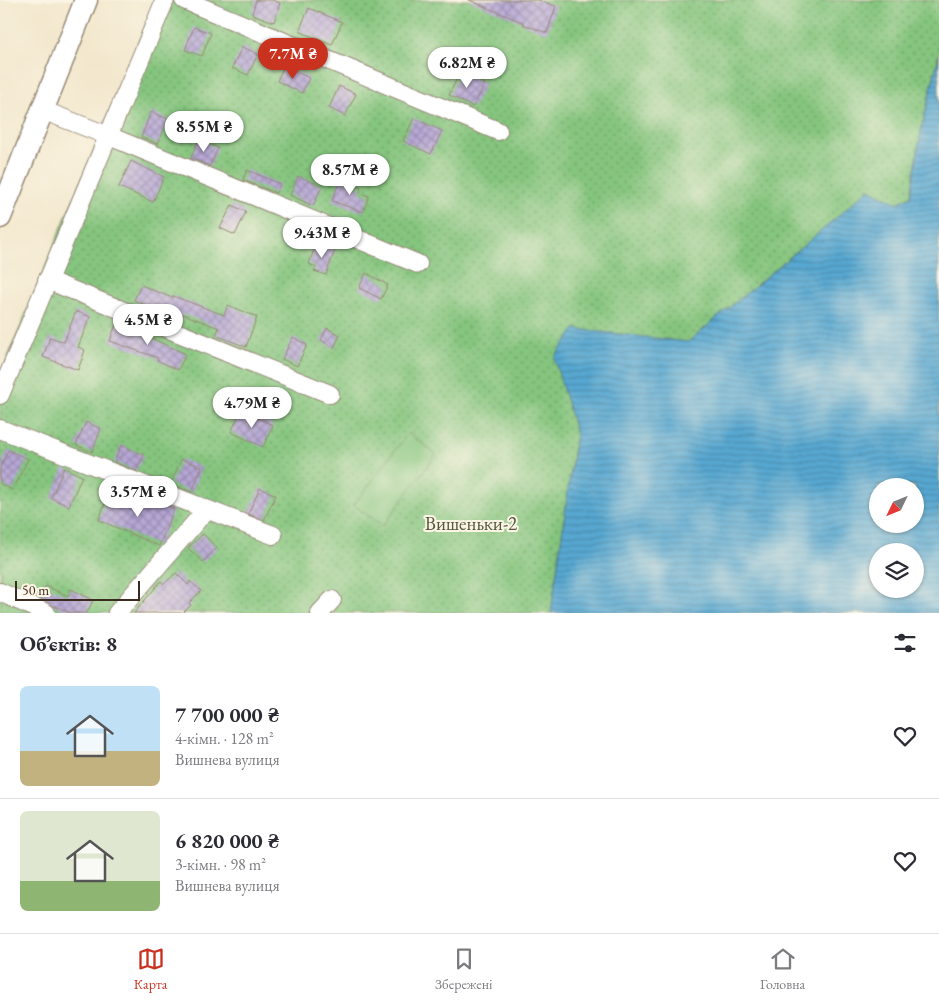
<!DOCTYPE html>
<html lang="uk">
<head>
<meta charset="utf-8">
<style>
	body { margin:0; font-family:"EB Garamond",serif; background:#f7f7f7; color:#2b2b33; height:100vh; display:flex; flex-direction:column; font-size:19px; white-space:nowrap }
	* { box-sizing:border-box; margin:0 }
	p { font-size:16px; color:#7c7c81 }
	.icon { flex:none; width:28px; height:28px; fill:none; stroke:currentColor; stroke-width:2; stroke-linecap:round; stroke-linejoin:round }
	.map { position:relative; height:613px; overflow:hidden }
	.panel { display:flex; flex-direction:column; background:#fff; flex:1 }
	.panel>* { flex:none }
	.needle { width:32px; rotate:227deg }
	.buttons { position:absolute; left:869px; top:478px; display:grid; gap:10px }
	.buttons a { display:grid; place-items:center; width:55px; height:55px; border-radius:50%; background:#fff; box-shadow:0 1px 4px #0004; font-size:25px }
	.scale { position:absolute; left:15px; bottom:12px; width:125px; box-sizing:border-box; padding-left:5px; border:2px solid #3b2a1e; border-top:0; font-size:14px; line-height:18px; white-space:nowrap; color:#3b2a1e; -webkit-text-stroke:4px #fcf5e5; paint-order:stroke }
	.price { position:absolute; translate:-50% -42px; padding:0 11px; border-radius:18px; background:#fff; color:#222; font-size:16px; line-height:32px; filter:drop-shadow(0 1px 2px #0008) }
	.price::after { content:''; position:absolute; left:50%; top:30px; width:15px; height:11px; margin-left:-8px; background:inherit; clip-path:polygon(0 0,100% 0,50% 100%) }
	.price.on { background:#c8321e; color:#fff }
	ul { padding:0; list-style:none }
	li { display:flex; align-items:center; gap:15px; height:125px; padding:0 20px }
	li+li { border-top:1px solid #e1e1e2 }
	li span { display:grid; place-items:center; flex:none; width:140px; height:100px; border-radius:8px; color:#555 }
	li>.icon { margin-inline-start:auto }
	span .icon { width:60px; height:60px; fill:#fffc; stroke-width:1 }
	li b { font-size:21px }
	h2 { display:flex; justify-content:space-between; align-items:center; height:60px; padding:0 20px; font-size:21px }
	.menu { display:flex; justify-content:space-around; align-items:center; height:70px; border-top:1px solid #e1e1e2; background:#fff; font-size:14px; color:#7c7c81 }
	.menu a { display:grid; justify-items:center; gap:2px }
	.menu .on { color:#c8321e }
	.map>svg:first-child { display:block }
	.garden { fill:url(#garden-dots); stroke:#60784e }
	.pitch { fill:#85c57e; stroke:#60784e }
	.water { fill:url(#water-rules); stroke:#496878; fill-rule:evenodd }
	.building { fill:url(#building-cross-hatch) }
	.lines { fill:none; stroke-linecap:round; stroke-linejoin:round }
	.minor-casing { stroke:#968875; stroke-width:20 }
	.tertiary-casing { stroke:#968875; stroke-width:25 }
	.minor { stroke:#fff; stroke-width:18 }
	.tertiary { stroke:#fff; stroke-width:22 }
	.labels { text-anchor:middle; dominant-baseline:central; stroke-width:4; stroke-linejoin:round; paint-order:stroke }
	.park-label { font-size:19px; fill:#51583b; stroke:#fcf5e5 }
</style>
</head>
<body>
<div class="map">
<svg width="939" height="613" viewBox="0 0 939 613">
	<defs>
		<pattern id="garden-dots" width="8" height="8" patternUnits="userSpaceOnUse" patternTransform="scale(1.25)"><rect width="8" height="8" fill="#85c57e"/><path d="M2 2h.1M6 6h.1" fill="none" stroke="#6ea067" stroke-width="1.8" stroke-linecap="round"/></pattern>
		<pattern id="water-rules" width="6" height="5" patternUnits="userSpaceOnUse" patternTransform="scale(1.25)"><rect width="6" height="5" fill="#57a7d1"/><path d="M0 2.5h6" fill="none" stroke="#4988a9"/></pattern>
		<pattern id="building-cross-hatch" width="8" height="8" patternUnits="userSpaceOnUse" patternTransform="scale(1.25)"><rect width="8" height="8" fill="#b6a7d5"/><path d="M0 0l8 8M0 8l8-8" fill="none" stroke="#9588ac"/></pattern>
	</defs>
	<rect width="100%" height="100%" fill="#fcf5e5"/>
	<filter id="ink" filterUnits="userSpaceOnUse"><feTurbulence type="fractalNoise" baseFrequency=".02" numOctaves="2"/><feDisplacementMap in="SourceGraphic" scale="10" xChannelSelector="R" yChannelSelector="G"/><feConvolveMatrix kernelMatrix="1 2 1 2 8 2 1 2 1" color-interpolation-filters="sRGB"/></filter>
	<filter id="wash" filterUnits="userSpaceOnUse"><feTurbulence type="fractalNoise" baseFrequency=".0096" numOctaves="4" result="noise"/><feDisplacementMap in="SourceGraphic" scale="20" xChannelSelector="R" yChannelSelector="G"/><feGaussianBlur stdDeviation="1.12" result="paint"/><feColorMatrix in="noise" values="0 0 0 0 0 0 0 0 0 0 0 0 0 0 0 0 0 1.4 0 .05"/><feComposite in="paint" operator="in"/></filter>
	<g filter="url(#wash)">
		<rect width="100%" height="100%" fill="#f2e7cc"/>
		<path class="garden" d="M156,0H939V55L921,131L911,196L897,203L869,189L827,226L688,342L575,329L555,358L576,434L551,613H0V376Z"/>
		<path class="pitch" d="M408,433L436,454L383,526L354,505Z"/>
		<path class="water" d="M939,55V613H551L576,434L554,358L575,329L688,342L827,226L869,189L897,203L911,196L921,131ZM878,486H915V524H878ZM878,551H915V589H878Z"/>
		<g id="blocks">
			<g class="building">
				<path d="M256,0H272L280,3L274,22L252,14Z"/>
				<path d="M469,0H538L556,6L547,33L523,24L524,23Z"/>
				<path d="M309,8L342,22L332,45L299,31Z"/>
				<path d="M194,27L211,33L202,56L185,50Z"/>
				<path d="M242,47L258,54L248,75L232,68Z"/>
				<path d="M284,66L309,78L302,93L277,81Z"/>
				<path d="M460,72L485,84L473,107L449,95Z"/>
				<path d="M339,86L356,94L345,116L329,108Z"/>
				<path d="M151,112L168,119L158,144L141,137Z"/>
				<path d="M414,118L442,131L431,154L403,141Z"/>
				<path d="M198,140L218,148L210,166L191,158Z"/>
				<path d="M131,161L164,177L153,202L119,187Z"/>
				<path d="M247,170L280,184L276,193L243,180Z"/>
				<path d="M298,176L322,186L313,206L290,195Z"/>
				<path d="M340,180L361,188L360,193L369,196L363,212L332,201Z"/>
				<path d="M232,205L246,212L235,235L220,228Z"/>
				<path d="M316,244L335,250L326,275L314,271L316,267L309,264Z"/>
				<path d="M366,273L388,285L381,299L359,288Z"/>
				<path d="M141,285L172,298L173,296L224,315L228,305L257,317L246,347L216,335L219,328L183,314L180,321L134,300Z"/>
				<path d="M76,311L90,317L78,347L85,350L78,370L43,357L50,337L64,342Z"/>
				<path d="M116,324L144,335L186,354L178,370L157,360L158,358L110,341Z"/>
				<path d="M327,328L340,335L334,348L321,340Z"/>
				<path d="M293,337L307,345L297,366L282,359Z"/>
				<path d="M241,411L273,425L263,447L231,432Z"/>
				<path d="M86,422L101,429L92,452L76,445Z"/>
				<path d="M121,445L144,455L136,471L114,462Z"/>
				<path d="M8,450L28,459L13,490L0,484V468Z"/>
				<path d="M181,459L202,467L192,492L171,484Z"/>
				<path d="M64,468L82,476L69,506L51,498Z"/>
				<path d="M260,488L276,495L264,520L248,514Z"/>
				<path d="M108,495L136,506L141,495L174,509L159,546L99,520Z"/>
				<path d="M203,534L217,548L203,562L188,548Z"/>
				<path d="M176,573L188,585L190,581L201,591L189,603L191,605L183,613H134L161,581L164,584Z"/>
				<path d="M46,586L68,596L71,589L93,600L87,613H71L55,606V607L40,599Z"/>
			</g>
		</g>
	</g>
	<g filter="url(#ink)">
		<use href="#blocks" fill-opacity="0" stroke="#968875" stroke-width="1"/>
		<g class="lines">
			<g class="minor-casing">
				<g id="minor">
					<path d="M184,0L498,131"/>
					<path d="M42,110L109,136L418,264"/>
					<path d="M47,280L330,394"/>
					<path d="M0,395L165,0"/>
					<path d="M0,429L273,535"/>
					<path d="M0,592L46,613"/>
					<path d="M117,613L206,510"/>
					<path d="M320,613L332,600"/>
				</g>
			</g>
			<g class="tertiary-casing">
				<path id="tertiary" d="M0,217L86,0"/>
			</g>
			<use href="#minor" class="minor"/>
			<use href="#tertiary" class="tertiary"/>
		</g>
	</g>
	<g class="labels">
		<g class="park-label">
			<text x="471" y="523">Вишеньки-2</text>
		</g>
	</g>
</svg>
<div class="buttons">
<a><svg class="needle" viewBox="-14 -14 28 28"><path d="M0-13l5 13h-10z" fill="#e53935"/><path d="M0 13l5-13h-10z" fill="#7c7c81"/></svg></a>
<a><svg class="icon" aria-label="layers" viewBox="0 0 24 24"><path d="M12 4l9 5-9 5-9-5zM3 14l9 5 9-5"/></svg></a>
</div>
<div class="scale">50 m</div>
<b class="price on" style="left:293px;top:80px">7.7M ₴</b>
<b class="price" style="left:467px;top:89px">6.82M ₴</b>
<b class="price" style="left:204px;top:153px">8.55M ₴</b>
<b class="price" style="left:350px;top:196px">8.57M ₴</b>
<b class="price" style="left:322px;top:259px">9.43M ₴</b>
<b class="price" style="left:148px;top:346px">4.5M ₴</b>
<b class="price" style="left:252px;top:429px">4.79M ₴</b>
<b class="price" style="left:138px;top:518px">3.57M ₴</b>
</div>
<section class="panel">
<h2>Об’єктів: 8<svg class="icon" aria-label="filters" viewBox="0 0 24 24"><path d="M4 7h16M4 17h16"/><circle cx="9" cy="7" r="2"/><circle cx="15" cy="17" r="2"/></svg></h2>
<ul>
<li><span style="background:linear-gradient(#bfe0f5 65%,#c2b280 0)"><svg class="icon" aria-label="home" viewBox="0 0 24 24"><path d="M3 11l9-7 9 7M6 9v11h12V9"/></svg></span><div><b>7 700 000 ₴</b><p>4-кімн. · 128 m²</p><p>Вишнева вулиця</p></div><svg class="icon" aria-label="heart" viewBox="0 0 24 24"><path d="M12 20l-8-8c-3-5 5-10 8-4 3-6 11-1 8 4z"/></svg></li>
<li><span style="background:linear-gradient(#dfe7d0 70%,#8fb573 0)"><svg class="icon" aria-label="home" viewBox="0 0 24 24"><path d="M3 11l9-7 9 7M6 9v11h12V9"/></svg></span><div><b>6 820 000 ₴</b><p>3-кімн. · 98 m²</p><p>Вишнева вулиця</p></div><svg class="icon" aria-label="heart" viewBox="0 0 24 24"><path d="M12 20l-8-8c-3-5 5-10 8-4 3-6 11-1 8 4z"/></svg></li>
</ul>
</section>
<nav class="menu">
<a class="on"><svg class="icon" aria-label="map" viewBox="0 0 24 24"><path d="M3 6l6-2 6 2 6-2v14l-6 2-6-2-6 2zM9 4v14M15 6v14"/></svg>Карта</a>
<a><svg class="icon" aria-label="saved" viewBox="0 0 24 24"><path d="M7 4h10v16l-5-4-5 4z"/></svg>Збережені</a>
<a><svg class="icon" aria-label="home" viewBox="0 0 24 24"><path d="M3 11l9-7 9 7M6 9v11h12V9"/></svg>Головна</a>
</nav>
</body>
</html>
